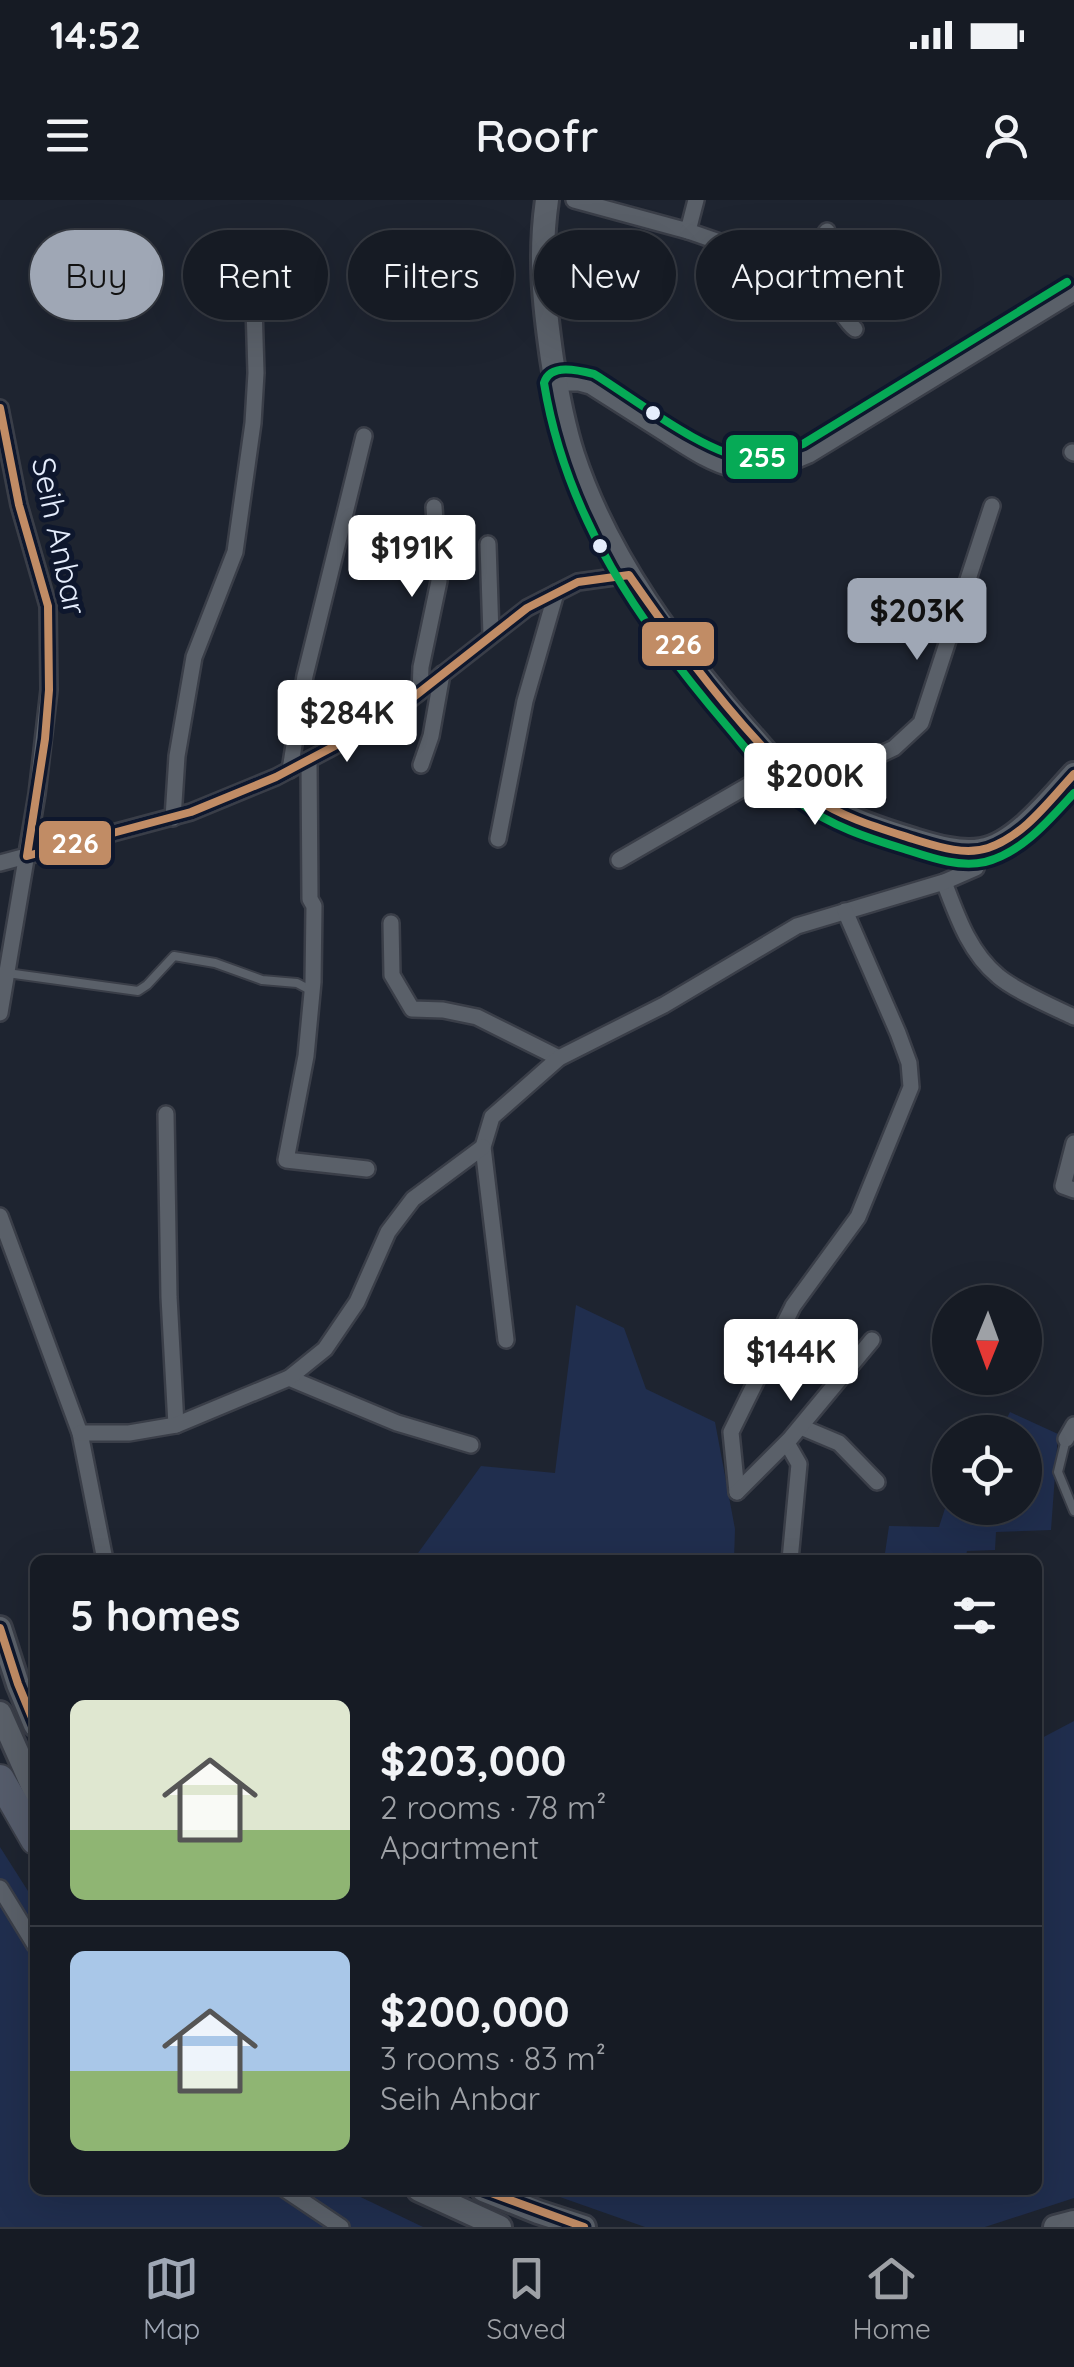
<!DOCTYPE html>
<html lang="en">
<head>
<meta charset="utf-8">
<style>
	body { margin:0; font-family:Quicksand,sans-serif; background:#1f242c; color:#f1f3f6; height:100vh; display:flex; flex-direction:column; font-size:38px; white-space:nowrap }
	* { box-sizing:border-box; margin:0 }
	p { font-size:32px; color:#9ea1a6 }
	.icon { flex:none; width:55px; height:55px; fill:none; stroke:currentColor; stroke-width:2; stroke-linecap:round; stroke-linejoin:round }
	.map { position:relative; flex:1; overflow:hidden }
	.sheet { position:absolute; left:30px; top:1355px; width:1012px; height:640px; display:flex; flex-direction:column; background:#161b24; border-radius:15px; box-shadow:0 10px 40px #0002,0 0 0 2px #353941 }
	.sheet>* { flex:none }
	.banner { position:absolute; left:30px; top:30px; width:1015px; height:90px; display:flex; gap:20px }
	.needle { width:65px; rotate:181deg }
	.buttons { position:absolute; left:932px; top:1085px; display:grid; gap:20px }
	.buttons a { display:grid; place-items:center; width:110px; height:110px; border-radius:50%; background:#161b24; box-shadow:0 10px 40px #0002,0 0 0 2px #353941; font-size:50px }
	.price { position:absolute; translate:-50% -85px; padding:0 22px; border-radius:10px; background:#fff; color:#222; font-size:32px; line-height:65px; filter:drop-shadow(0 2px 5px #0008) }
	.price::after { content:''; position:absolute; left:50%; top:60px; width:30px; height:22px; margin-left:-15px; background:inherit; clip-path:polygon(0 0,100% 0,50% 100%) }
	.price.active { background:#9fa7b5; color:#111 }
	ul { padding:0; list-style:none }
	li { display:flex; align-items:center; gap:30px; height:250px; padding:0 40px }
	li+li { border-top:2px solid #353941 }
	li span { display:grid; place-items:center; flex:none; width:280px; height:200px; border-radius:15px; color:#555 }
	li>.icon { margin-inline-start:auto }
	span .icon { width:120px; height:120px; fill:#fffc; stroke-width:1 }
	li b { font-size:42px }
	h2 { display:flex; justify-content:space-between; align-items:center; height:120px; padding:0 40px; font-size:42px }
	.chip { padding:0 35px; border-radius:45px; background:#161b24; box-shadow:0 10px 40px #0002,0 0 0 2px #353941; font-size:35px; line-height:90px }
	.chip.active { background:#9fa7b5; color:#111 }
	.status { display:flex; justify-content:space-between; align-items:center; height:70px; padding:0 50px; background:#161b24; direction:ltr }
	.status svg { height:28px; fill:currentColor }
	header { display:flex; justify-content:space-between; align-items:center; height:130px; padding:0 40px; background:#161b24; font-size:45px; font-weight:600 }
	.tab-bar { display:flex; justify-content:space-around; align-items:center; height:140px; border-top:2px solid #353941; background:#161b24; font-size:28px; color:#9ea1a6 }
	.tab-bar a { display:grid; justify-items:center; gap:5px }
	.tab-bar .active { color:#9fa7b5 }
	.map>svg:first-child { display:block }
	.grass { fill:#202e4e }
	.lines { fill:none; stroke-linecap:round; stroke-linejoin:round }
	.lane-casing { stroke:#3a3e48; stroke-width:12 }
	.street-casing { stroke:#3a3e48; stroke-width:20 }
	.secondary-casing { stroke:#3a3e48; stroke-width:28 }
	.highway-casing { stroke:#3a3e48; stroke-width:32 }
	.lane { stroke:#5a6069; stroke-width:8 }
	.street { stroke:#5a6069; stroke-width:15 }
	.secondary { stroke:#5a6069; stroke-width:22 }
	.highway { stroke:#555c6b; stroke-width:28 }
	.bus-1-casing { stroke:#0e172d; stroke-width:15 }
	.bus-2-casing { stroke:#0e172d; stroke-width:15 }
	.bus-1 { stroke:#c18c65; stroke-width:8 }
	.bus-2 { stroke:#06aa56; stroke-width:8 }
	.bus-dot { fill:#e5edfc; stroke:#0e172d; stroke-width:4 }
	.labels { text-anchor:middle; dominant-baseline:central; stroke-width:10; stroke-linejoin:round; paint-order:stroke }
	.street-label { font-size:32px; fill:#e5edfc; stroke:#0e172d }
	.line-badge { stroke:#0e172d; stroke-width:4 }
	.badge-label { font-size:28px; text-anchor:middle; font-weight:bold; fill:#fff }
</style>
</head>
<body>
<div class="status"><b>14:52</b><svg viewBox="0 0 49 12"><path d="M0 12V9h3v3zM5 12V6h3v6zM10 12V3h3v9zM15 12V0h3v12zM26 1h20v11H26zM47 4h2v5h-2z"/></svg></div>
<header><svg class="icon" aria-label="menu" viewBox="0 0 24 24"><path d="M4 6h16M4 12h16M4 18h16"/></svg>Roofr<svg class="icon" aria-label="person" viewBox="0 0 24 24"><circle cx="12" cy="8" r="4"/><path d="M4 21q1-7 8-7t8 7"/></svg></header>
<div class="map">
<svg width="1074" height="2027" viewBox="0 0 1074 2027">
	<rect width="100%" height="100%" fill="#1e2430"/>
	<g class="grass">
		<path d="M576,1105L624,1128L646,1189L715,1222L735,1329L734,1360H413L481,1266L555,1273Z"/>
		<path d="M1010,1212L1058,1234L1051,1330L996,1332L995,1350L967,1351L965,1360H884L889,1326L939,1327L950,1293V1308H1025V1232H1000Z"/>
		<path d="M1074,1521V1998L985,2027H645L540,1990H1038V1540Z"/>
		<path d="M0,1647L35,1702V1990H346L423,2027H0Z"/>
	</g>
	<g class="lines">
		<g class="lane-casing">
			<g id="lane">
				<path d="M7,773L138,791L147,785L174,756L215,763L262,780L297,783L312,791"/>
				<path d="M1066,1239L1058,1272L1074,1311"/>
			</g>
		</g>
		<g class="street-casing">
			<g id="street">
				<path d="M574,0L688,31L696,0"/>
				<path d="M688,31L760,56L833,101C842,111 845,121 855,129"/>
				<path d="M796,79L827,31"/>
				<path d="M556,183H579L590,186C615,202 639,217 664,233C720,269 742,285 809,255L1074,93"/>
				<path d="M0,208L19,305L48,406L49,490L37,594L0,813"/>
				<path d="M1072,252L1074,253"/>
				<path d="M488,344L491,435"/>
				<path d="M420,491L421,467L439,381L434,307"/>
				<path d="M309,560L310,699L314,706L313,782L306,856L286,960L367,969"/>
				<path d="M421,565L431,536L442,474"/>
				<path d="M290,570L305,476L364,236"/>
				<path d="M805,590L894,548L921,523L992,306"/>
				<path d="M173,618L177,556L194,457L235,352L253,223L256,173L254,106L248,46"/>
				<path d="M498,639L525,501L556,393"/>
				<path d="M619,660L780,567"/>
				<path d="M0,663L191,612L276,577L346,540L411,499L527,408L578,382L629,375"/>
				<path d="M944,682C957,716 969,752 998,776C1014,790 1053,807 1074,817"/>
				<path d="M391,723L392,775L412,809L443,810L477,817L559,858"/>
				<path d="M166,914L169,1097L176,1225"/>
				<path d="M1074,943L1063,986L1074,990"/>
				<path d="M0,1016L80,1233L105,1360"/>
				<path d="M506,1140L483,947L492,917L559,858L664,805L797,726L944,682L976,668L982,650"/>
				<path d="M289,1178L397,1223L471,1245"/>
				<path d="M801,1227L839,1243L877,1282"/>
				<path d="M80,1233H129L176,1225L289,1178L325,1149L357,1102L388,1032L413,999L483,947"/>
				<path d="M1066,1239L1074,1225"/>
				<path d="M787,1243L799,1264L790,1360"/>
				<path d="M737,1292L731,1232L793,1106L858,1017L911,887L909,863L898,833L845,711"/>
				<path d="M737,1292L790,1239L872,1140"/>
				<path d="M0,1688L35,1745"/>
				<path d="M286,1990L341,2027"/>
			</g>
		</g>
		<g class="secondary-casing">
			<g id="secondary">
				<path d="M547,0C539,56 544,103 552,159C557,191 563,224 573,255C607,358 675,449 746,530C767,553 789,582 816,599C845,618 881,630 914,640C934,646 960,654 981,650C1015,645 1052,598 1074,574"/>
				<path d="M0,1428L18,1484L35,1525"/>
				<path d="M0,1513L35,1592"/>
				<path d="M419,1990L500,2027"/>
				<path d="M483,1990L538,2012L584,2027"/>
				<path d="M1055,2027L1074,2022"/>
			</g>
		</g>
		<g class="highway-casing">
			<path id="highway" d="M0,1579L35,1640"/>
		</g>
		<use href="#lane" class="lane"/>
		<use href="#street" class="street"/>
		<use href="#secondary" class="secondary"/>
		<use href="#highway" class="highway"/>
		<g class="bus-1-casing">
			<g id="bus-1">
				<path d="M0,208L19,305L48,406L49,490L45,539L27,656L191,612L276,577L346,540L411,499L527,408L578,382L629,375C670,434 712,492 760,544C777,563 793,584 814,598C844,618 879,628 913,639C936,646 964,656 988,648C1024,636 1049,601 1074,574"/>
				<path d="M0,1428L18,1484L35,1525"/>
				<path d="M483,1990L584,2027"/>
			</g>
		</g>
		<g class="bus-2-casing">
			<path id="bus-2" d="M1067,82L803,244C787,250 769,258 751,258C710,258 632,197 594,174C578,170 550,163 544,183C566,318 640,424 727,526C750,553 771,582 800,603C831,626 868,638 904,649C929,657 958,668 985,662C1022,653 1050,619 1074,593"/>
		</g>
		<use href="#bus-1" class="bus-1"/>
		<use href="#bus-2" class="bus-2"/>
	</g>
	<g class="bus-dot">
		<circle cx="653" cy="213" r="9"/>
		<circle cx="600" cy="346" r="9"/>
	</g>
	<g class="labels">
		<g class="street-label">
			<text transform="translate(60 336) rotate(78)">Seih Anbar</text>
		</g>
	</g>
	<g class="line-badge">
		<rect x="724" y="233" width="76" height="48" rx="10" fill="#06aa56"/>
		<rect x="640" y="420" width="76" height="48" rx="10" fill="#c18c65"/>
		<rect x="37" y="619" width="76" height="48" rx="10" fill="#c18c65"/>
	</g>
	<g class="badge-label">
		<text x="762" y="267">255</text>
		<text x="678" y="454">226</text>
		<text x="75" y="653">226</text>
	</g>
</svg>
<div class="buttons">
<a><svg class="needle" viewBox="-14 -14 28 28"><path d="M0-13l5 13h-10z" fill="#e53935"/><path d="M0 13l5-13h-10z" fill="#9ea1a6"/></svg></a>
<a><svg class="icon" aria-label="locate" viewBox="0 0 24 24"><circle cx="12" cy="12" r="6"/><path d="M12 2v4M12 18v4M2 12h4M18 12h4"/></svg></a>
</div>
<b class="price" style="left:412px;top:400px">$191K</b>
<b class="price active" style="left:917px;top:463px">$203K</b>
<b class="price" style="left:347px;top:565px">$284K</b>
<b class="price" style="left:815px;top:628px">$200K</b>
<b class="price" style="left:791px;top:1204px">$144K</b>
<div class="banner">
<a class="chip active">Buy</a>
<a class="chip">Rent</a>
<a class="chip">Filters</a>
<a class="chip">New</a>
<a class="chip">Apartment</a>
</div>
<section class="sheet">
<h2>5 homes<svg class="icon" aria-label="filters" viewBox="0 0 24 24"><path d="M4 7h16M4 17h16"/><circle cx="9" cy="7" r="2"/><circle cx="15" cy="17" r="2"/></svg></h2>
<ul>
<li><span style="background:linear-gradient(#dfe7d0 65%,#8fb573 0)"><svg class="icon" aria-label="home" viewBox="0 0 24 24"><path d="M3 11l9-7 9 7M6 9v11h12V9"/></svg></span><div><b>$203,000</b><p>2 rooms · 78 m²</p><p>Apartment</p></div></li>
<li><span style="background:linear-gradient(#a9c7e8 60%,#8fb573 0)"><svg class="icon" aria-label="home" viewBox="0 0 24 24"><path d="M3 11l9-7 9 7M6 9v11h12V9"/></svg></span><div><b>$200,000</b><p>3 rooms · 83 m²</p><p>Seih Anbar</p></div></li>
</ul>
</section>
</div>
<nav class="tab-bar">
<a class="active"><svg class="icon" aria-label="map" viewBox="0 0 24 24"><path d="M3 6l6-2 6 2 6-2v14l-6 2-6-2-6 2zM9 4v14M15 6v14"/></svg>Map</a>
<a><svg class="icon" aria-label="saved" viewBox="0 0 24 24"><path d="M7 4h10v16l-5-4-5 4z"/></svg>Saved</a>
<a><svg class="icon" aria-label="home" viewBox="0 0 24 24"><path d="M3 11l9-7 9 7M6 9v11h12V9"/></svg>Home</a>
</nav>
</body>
</html>
